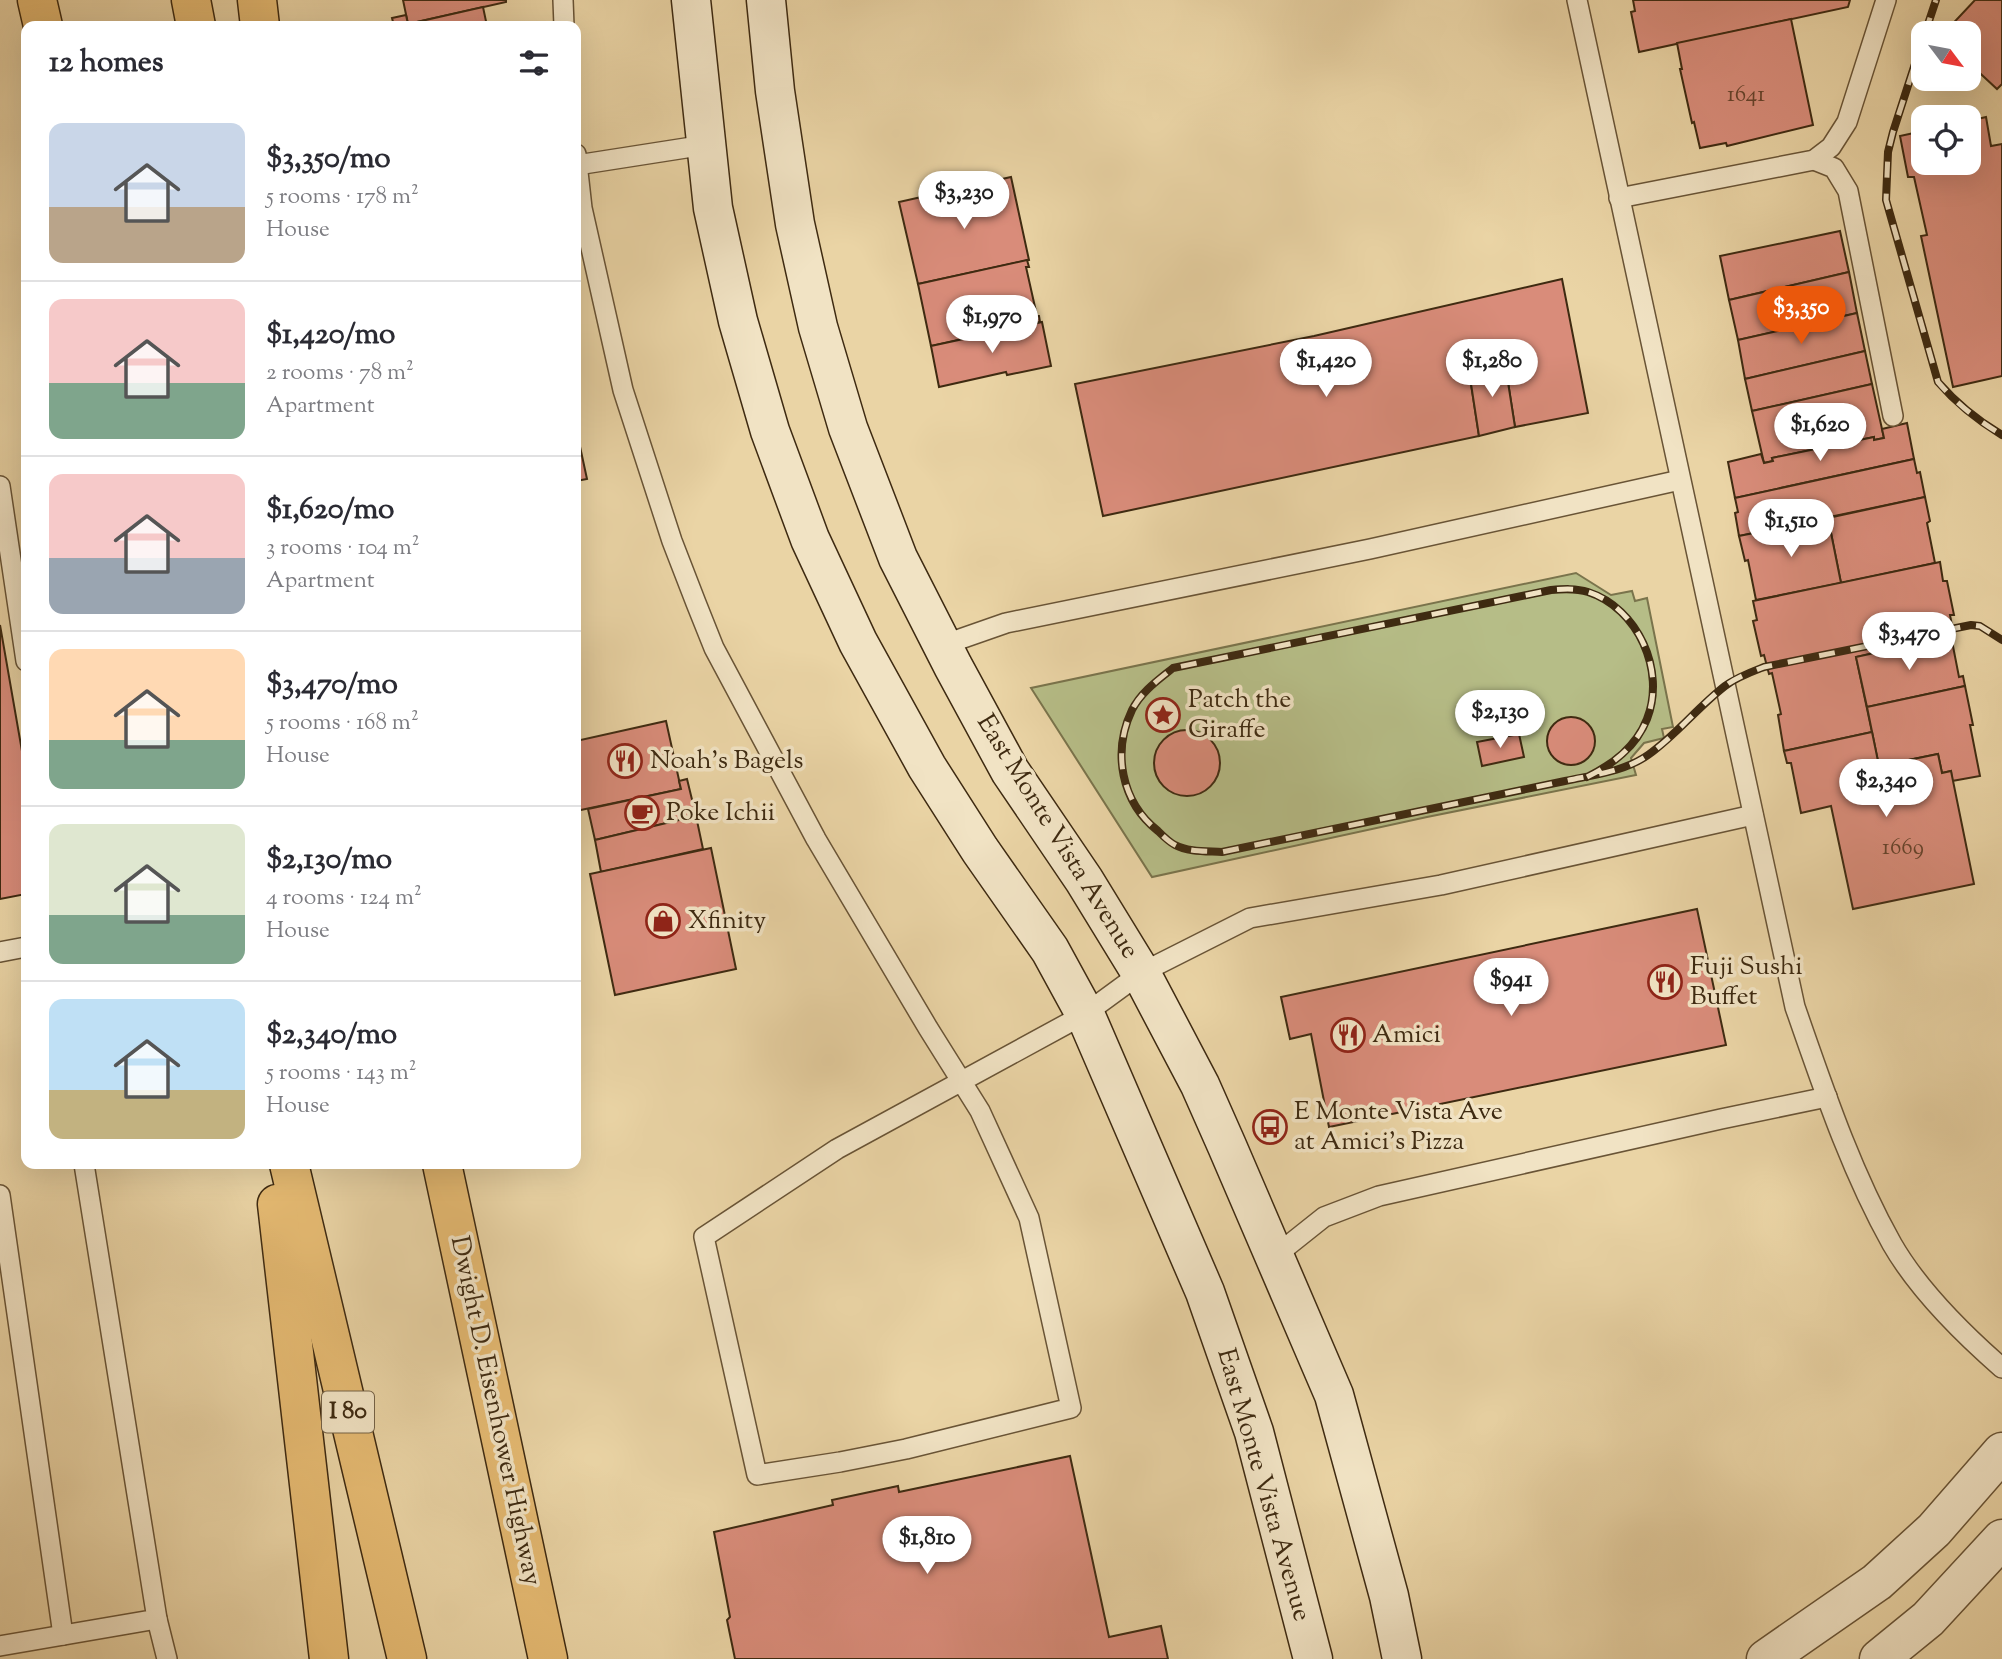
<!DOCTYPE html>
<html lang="en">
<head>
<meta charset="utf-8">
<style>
	body { margin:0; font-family:"Sorts Mill Goudy",serif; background:#f7f7f7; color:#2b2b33; height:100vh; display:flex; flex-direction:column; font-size:26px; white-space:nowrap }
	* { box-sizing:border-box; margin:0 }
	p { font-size:23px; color:#7c7c81 }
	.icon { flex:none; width:38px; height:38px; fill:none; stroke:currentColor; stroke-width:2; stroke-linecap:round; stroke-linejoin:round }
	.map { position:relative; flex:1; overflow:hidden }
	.sheet { position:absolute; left:21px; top:21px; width:560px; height:1148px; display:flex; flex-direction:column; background:#fff; border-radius:14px; box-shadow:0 7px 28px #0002 }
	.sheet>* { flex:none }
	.needle { width:46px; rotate:122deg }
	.fabs { position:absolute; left:1911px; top:21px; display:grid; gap:14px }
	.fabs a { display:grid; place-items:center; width:70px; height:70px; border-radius:14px; background:#fff; box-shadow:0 7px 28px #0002; font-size:35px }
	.price { position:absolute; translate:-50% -60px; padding:0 16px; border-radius:24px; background:#fff; color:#222; font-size:23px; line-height:46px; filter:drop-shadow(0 2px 4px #0008) }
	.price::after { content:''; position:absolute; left:50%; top:42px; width:21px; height:16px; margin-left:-10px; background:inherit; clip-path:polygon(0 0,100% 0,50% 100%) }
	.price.active { background:#ea580c; color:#fff }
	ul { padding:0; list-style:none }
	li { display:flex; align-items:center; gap:21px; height:175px; padding:0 28px }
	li+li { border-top:2px solid #e1e1e2 }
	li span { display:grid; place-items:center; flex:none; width:196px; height:140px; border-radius:14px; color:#555 }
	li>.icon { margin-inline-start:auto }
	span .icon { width:84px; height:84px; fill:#fffc; stroke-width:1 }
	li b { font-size:30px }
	h2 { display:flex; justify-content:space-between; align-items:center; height:84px; padding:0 28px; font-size:30px }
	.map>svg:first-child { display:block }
	.green { fill:#b6bd87; stroke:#7a744c; stroke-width:2 }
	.building { fill:#d98c7a; stroke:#3e2a11; stroke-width:2 }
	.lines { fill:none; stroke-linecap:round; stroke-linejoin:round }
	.service-casing { stroke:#695436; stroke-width:22 }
	.tertiary-casing { stroke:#695436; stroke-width:41 }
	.secondary-casing { stroke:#3e2a11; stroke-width:41 }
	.motorway-casing { stroke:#3e2a11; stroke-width:41 }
	.service { stroke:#f1e3c4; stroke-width:19 }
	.tertiary { stroke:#f1e3c4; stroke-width:38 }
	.secondary { stroke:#f1e3c4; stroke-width:38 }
	.motorway { stroke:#e5ba72; stroke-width:38 }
	.rail-casing { stroke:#3e2a11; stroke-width:8 }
	.rail { stroke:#f1e3c4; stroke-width:5; stroke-dasharray:16; stroke-linecap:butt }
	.labels { text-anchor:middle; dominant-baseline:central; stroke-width:7; stroke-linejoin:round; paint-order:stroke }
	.number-label { font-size:23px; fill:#65422b }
	.shield { fill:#f1e3c4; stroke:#746247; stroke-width:2 }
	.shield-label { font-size:24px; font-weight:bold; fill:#3e2a11 }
	.poi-label { font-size:26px; fill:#3e2a11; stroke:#f1e3c4; text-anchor:start }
	.street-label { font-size:26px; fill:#3e2a11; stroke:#f1e3c4 }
</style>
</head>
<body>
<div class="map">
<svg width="2002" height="1659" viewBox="0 0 2002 1659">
	<rect width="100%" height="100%" fill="#ead4a5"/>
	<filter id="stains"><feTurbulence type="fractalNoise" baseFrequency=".00286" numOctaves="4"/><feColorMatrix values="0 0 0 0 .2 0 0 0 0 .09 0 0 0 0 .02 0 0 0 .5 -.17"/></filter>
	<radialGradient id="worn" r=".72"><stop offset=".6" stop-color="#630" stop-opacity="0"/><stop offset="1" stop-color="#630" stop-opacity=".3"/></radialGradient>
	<path class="green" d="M1576,573L1611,595L1632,591L1635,601L1647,598L1673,727L1662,729L1664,738L1644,743L1631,758L1636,775L1427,817L1152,877L1031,688Z"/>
	<g class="building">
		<path d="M403,0H506V2L408,24Z"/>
		<path d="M1633,0H1850L1848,7L1639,52L1631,12L1635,11Z"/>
		<path d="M1975,0H2002V84L1997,89L1969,63V33H1944Z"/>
		<path d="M483,7L487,26H394L392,18L406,15L408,24Z"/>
		<path d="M1791,19L1813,125L1727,146L1726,143L1700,148L1694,122L1692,123L1680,69H1682L1677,43Z"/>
		<path d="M1986,117L1991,146L2002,144V376L1953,387L1921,236L1927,235L1914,177H1908L1900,136L1923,131V163H1969V121Z"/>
		<path d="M1011,177L1029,260L918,284L899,202Z"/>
		<path d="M1840,231L1849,272L1729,300L1720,256Z"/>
		<path d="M1027,260L1029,267H1026L1037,316H1039L1040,322L931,346L918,284Z"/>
		<path d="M1849,272L1857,313L1738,340L1729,300Z"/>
		<path d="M1562,279L1588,413L1515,427L1505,363L1469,371L1479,436L1103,516L1075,384L1314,336Z"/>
		<path d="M1857,313L1865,351L1745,379L1738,340Z"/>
		<path d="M1042,322L1051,366L1007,375L1006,372L939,387L931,346Z"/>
		<path d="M1865,351L1872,384L1752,411L1745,379Z"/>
		<path d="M1505,363L1515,427L1479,436L1469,371Z"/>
		<path d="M1872,384L1884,438L1874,440V437L1772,458L1773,461L1764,463L1752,411Z"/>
		<path d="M1907,423L1914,459L1735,498L1728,462L1761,454L1764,463L1773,461L1772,458L1874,437V440L1884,438L1882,429Z"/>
		<path d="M576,428L587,479L576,481Z"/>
		<path d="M1914,459L1917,473L1920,472L1925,497L1739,536L1735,513L1738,512L1735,498Z"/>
		<path d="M1925,497L1930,521L1927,523L1935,563L1841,583L1828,518Z"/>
		<path d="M1828,518L1841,583L1756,600L1748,560L1745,561L1739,536Z"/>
		<path d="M1940,562L1943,581H1947L1954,615H1950L1954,636L1856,657L1872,732L1784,751L1778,715L1781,714L1772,673L1769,674L1764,655L1761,656L1753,621L1757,620L1753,601Z"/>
		<path d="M0,625L26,774V894L0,899Z"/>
		<path d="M1951,636L1959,677L1963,676L1965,686L1867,707L1856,657Z"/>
		<path d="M1965,686L1973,725H1970L1980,776L1952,781L1951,771L1942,773L1938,754L1879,766L1867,707Z"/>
		<circle cx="1571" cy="741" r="24"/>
		<path d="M666,721L681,789L576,811V741Z"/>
		<circle cx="1187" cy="763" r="33"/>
		<path d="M1872,732L1879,766L1938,754L1942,773L1951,771L1974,884L1853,909L1831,806L1801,813L1791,763H1787L1784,751Z"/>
		<path d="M1519,734L1524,757L1482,766L1477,742Z"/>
		<path d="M687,779L696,816L595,840L588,809L681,789L679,781Z"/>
		<path d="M696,816L703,849L601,872L595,840Z"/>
		<path d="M711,848L736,969L615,995L590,874Z"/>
		<path d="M1697,909L1726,1045L1329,1127L1311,1034L1290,1039L1281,997Z"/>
		<path d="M1070,1456L1109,1637L1161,1626L1168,1659H735L727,1620L730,1617L714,1532L833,1505L832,1500L898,1486L899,1492Z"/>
	</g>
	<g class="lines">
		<g class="service-casing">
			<g id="service">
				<path d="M563,0L564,26"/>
				<path d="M1577,0L1795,1007C1823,1087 1850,1169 1892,1244C1919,1291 1962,1333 2002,1368"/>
				<path d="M576,154L582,208L623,390L672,541L696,603L714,648L816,839L928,1028L980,1111L1029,1218L1071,1408L906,1449L840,1462L757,1475L704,1237L837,1149L1085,1014L1141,973L1250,918L1441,885L1753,815"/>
				<path d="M1814,160L1834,168L1848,191L1893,416"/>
				<path d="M577,165L705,145"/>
				<path d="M1619,198L1814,160L1831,147L1847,122L1886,0"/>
				<path d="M0,486L26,661"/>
				<path d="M943,645L1006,623L1370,549L1680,480"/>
				<path d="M0,952L26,947"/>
				<path d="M0,1195L63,1635"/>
				<path d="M1275,1256L1324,1217L1379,1196L1721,1119L1827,1097"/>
				<path d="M157,1619L167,1659"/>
				<path d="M0,1646L157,1619L84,1164"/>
			</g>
		</g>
		<g class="tertiary-casing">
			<g id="tertiary">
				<path d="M1766,1659L1877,1582L1934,1530L2002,1452"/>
				<path d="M1879,1659L1928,1619L2002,1539"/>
			</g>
		</g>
		<g class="secondary-casing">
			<g id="secondary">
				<path d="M691,0L713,208L738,321L770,431L810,539L858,642L927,767L980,850L1050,950L1085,1014L1205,1292L1254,1432L1313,1659"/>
				<path d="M766,0L775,91L795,224L818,327L848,428L898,558L953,666L1010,771L1084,880L1141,973L1200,1085L1227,1146L1334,1395L1389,1596L1402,1659"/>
			</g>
		</g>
		<g class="motorway-casing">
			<g id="motorway">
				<path d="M37,0L43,26"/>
				<path d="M191,0L196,26"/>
				<path d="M257,0L260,26"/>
				<path d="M289,1164L407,1659"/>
				<path d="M442,1164L548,1659"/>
				<path d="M277,1204L329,1659"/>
			</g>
		</g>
		<use href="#service" class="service"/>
		<use href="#tertiary" class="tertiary"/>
		<use href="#secondary" class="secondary"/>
		<use href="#motorway" class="motorway"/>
		<g class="rail-casing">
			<g id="rail">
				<path d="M1925,33L1936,0"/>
				<path d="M1923,39L1893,132L1888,152L1886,200L1938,382C1957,404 1977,420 2002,435"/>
				<path d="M1587,777C1613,764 1636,747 1647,719C1666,671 1638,608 1588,592C1576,588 1563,589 1551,590L1173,668C1158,680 1141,692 1132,710C1112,752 1121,802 1158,831C1163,836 1169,842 1175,845C1188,852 1207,851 1222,852L1565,781C1592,775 1624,772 1648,755C1676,735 1698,707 1725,686C1737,677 1751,672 1764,667L1971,625L1980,626L2002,640"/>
			</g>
		</g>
		<use href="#rail" class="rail"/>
	</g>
	<defs>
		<g id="sight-ring" transform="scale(1.75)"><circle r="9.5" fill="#f1e3c4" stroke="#8f2418" stroke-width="1.5"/><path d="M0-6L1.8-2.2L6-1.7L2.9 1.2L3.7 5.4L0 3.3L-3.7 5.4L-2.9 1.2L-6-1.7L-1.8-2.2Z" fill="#8f2418"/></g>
		<g id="restaurant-ring" transform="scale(1.75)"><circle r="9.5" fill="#f1e3c4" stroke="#8f2418" stroke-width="1.5"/><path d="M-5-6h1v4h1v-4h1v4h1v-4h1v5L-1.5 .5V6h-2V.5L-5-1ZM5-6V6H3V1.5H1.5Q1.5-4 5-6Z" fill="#8f2418"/></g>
		<g id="cafe-ring" transform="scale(1.75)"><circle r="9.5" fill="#f1e3c4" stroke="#8f2418" stroke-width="1.5"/><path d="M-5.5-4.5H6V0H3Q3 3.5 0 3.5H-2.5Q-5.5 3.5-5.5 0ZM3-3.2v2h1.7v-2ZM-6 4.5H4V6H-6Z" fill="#8f2418"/></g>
		<g id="shop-ring" transform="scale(1.75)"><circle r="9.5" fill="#f1e3c4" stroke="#8f2418" stroke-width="1.5"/><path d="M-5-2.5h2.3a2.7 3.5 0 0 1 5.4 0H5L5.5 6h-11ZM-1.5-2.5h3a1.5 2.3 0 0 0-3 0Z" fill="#8f2418"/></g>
		<g id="bus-ring" transform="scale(1.75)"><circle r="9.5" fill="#f1e3c4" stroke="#8f2418" stroke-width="1.5"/><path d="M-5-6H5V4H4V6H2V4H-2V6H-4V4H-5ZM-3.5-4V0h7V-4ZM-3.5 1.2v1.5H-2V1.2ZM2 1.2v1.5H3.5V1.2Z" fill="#8f2418"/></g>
	</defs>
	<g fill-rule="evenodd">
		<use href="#sight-ring" x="1163" y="715"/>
		<use href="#restaurant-ring" x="625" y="761"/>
		<use href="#cafe-ring" x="642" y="813"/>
		<use href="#shop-ring" x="663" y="921"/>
		<use href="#restaurant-ring" x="1665" y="982"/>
		<use href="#restaurant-ring" x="1348" y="1035"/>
		<use href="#bus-ring" x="1270" y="1127"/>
	</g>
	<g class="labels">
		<g class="number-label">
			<text x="1746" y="95">1641</text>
			<text x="1903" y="848">1669</text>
		</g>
		<rect class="shield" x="322" y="1391.5" width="52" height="41" rx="5"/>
		<g class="shield-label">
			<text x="348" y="1412">I 80</text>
		</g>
		<g class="poi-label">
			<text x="1188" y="700">Patch the<tspan x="1188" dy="30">Giraffe</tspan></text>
			<text x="650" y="761">Noah's Bagels</text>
			<text x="666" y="813">Poke Ichii</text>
			<text x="688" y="921">Xfinity</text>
			<text x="1690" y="967">Fuji Sushi<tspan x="1690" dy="30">Buffet</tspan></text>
			<text x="1372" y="1035">Amici</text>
			<text x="1294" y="1112">E Monte Vista Ave<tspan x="1294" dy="30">at Amici's Pizza</tspan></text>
		</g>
		<g class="street-label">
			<text transform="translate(1057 837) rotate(58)">East Monte Vista Avenue</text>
			<text transform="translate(495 1411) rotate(78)">Dwight D. Eisenhower Highway</text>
			<text transform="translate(1263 1485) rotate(74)">East Monte Vista Avenue</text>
		</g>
	</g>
	<rect width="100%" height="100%" filter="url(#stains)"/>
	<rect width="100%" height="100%" fill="url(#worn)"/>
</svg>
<div class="fabs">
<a><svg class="needle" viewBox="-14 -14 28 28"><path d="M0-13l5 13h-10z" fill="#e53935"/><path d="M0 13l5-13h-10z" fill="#7c7c81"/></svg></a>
<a><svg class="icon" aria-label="locate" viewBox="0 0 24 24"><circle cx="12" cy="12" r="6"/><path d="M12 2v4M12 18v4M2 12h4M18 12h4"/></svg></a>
</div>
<b class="price" style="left:964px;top:231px">$3,230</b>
<b class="price active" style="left:1801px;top:346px">$3,350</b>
<b class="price" style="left:992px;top:355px">$1,970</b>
<b class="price" style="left:1326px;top:399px">$1,420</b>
<b class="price" style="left:1492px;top:399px">$1,280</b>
<b class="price" style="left:1820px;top:463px">$1,620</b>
<b class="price" style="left:1791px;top:559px">$1,510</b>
<b class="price" style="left:1909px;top:672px">$3,470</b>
<b class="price" style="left:1500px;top:750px">$2,130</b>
<b class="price" style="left:1886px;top:819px">$2,340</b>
<b class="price" style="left:1511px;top:1018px">$941</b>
<b class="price" style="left:927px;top:1576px">$1,810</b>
<section class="sheet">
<h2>12 homes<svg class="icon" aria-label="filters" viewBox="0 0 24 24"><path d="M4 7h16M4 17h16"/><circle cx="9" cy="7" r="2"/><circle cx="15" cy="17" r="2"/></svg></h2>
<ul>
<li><span style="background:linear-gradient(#c9d6e8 60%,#b9a48a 0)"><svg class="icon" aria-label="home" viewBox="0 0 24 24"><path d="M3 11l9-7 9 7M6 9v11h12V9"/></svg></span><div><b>$3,350/mo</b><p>5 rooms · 178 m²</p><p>House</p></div></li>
<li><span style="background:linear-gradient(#f6c9c9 60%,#7fa58c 0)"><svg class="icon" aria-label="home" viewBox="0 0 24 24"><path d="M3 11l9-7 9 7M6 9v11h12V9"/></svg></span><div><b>$1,420/mo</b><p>2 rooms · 78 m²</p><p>Apartment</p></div></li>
<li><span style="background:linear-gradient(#f6c9c9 60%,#9aa5b1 0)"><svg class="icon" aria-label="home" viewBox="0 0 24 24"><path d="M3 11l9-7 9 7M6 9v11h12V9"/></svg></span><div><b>$1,620/mo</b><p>3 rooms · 104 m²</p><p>Apartment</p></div></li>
<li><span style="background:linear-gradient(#ffd9b3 65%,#7fa58c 0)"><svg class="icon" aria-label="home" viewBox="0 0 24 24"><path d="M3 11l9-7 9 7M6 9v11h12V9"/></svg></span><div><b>$3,470/mo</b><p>5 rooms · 168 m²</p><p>House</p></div></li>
<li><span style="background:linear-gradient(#dfe7d0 65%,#7fa58c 0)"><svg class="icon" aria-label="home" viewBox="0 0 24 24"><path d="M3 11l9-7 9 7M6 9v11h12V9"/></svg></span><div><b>$2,130/mo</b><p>4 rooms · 124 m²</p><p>House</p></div></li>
<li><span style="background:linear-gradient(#bfe0f5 65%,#c2b280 0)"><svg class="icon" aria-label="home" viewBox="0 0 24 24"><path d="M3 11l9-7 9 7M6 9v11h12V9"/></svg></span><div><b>$2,340/mo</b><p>5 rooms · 143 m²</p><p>House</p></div></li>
</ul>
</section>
</div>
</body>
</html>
